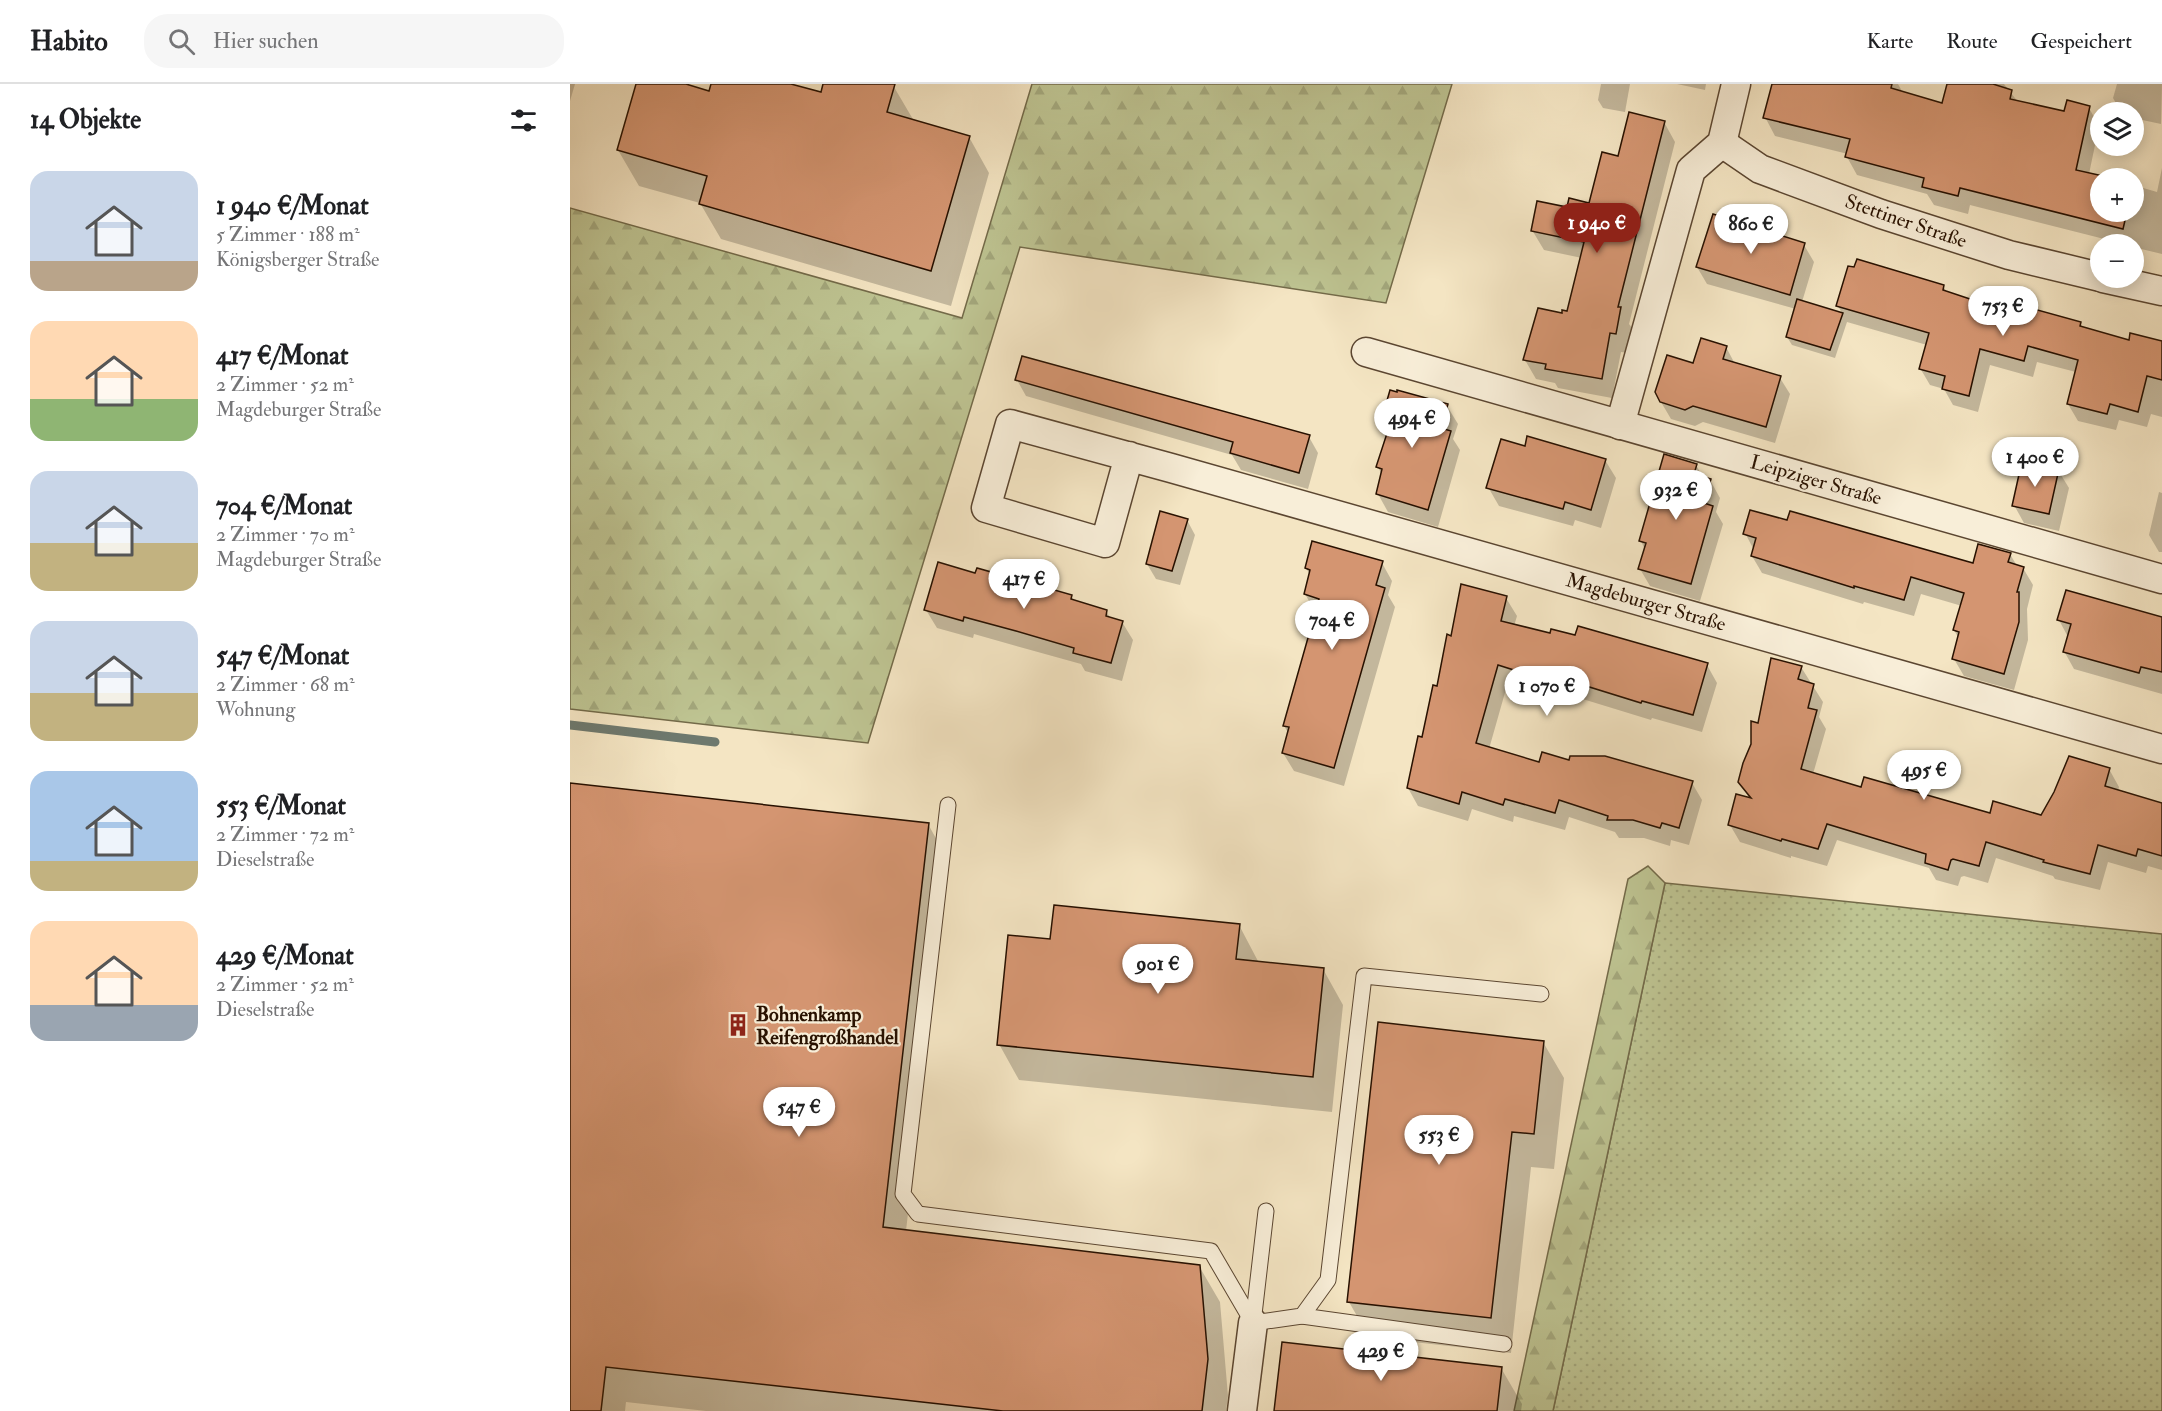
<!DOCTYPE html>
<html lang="de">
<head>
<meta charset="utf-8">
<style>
	body { margin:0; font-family:"IM FELL Double Pica",serif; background:#f6f6f6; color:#202124; height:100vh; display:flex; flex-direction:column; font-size:22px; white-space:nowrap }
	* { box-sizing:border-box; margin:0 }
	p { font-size:20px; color:#757577 }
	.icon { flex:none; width:33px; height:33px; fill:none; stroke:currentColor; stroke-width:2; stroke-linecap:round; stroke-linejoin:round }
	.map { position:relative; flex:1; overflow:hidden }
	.panel { display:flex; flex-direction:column; background:#fff; width:570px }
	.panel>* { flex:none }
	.controls { position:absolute; left:1520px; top:18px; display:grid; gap:12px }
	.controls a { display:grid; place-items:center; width:54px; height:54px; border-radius:50%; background:#fff; box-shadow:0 3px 15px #0003; font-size:30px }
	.price { position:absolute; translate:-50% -51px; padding:0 14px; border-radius:21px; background:#fff; color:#222; font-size:20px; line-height:39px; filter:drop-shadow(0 2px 3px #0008) }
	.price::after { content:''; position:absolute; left:50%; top:36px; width:18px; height:14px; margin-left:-9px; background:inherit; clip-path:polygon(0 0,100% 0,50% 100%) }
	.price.current { background:#8f2418; color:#fff }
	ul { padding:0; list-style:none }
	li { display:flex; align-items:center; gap:18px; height:150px; padding:0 30px }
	li span { display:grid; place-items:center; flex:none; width:168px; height:120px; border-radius:18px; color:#555 }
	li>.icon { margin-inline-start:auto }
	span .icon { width:72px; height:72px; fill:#fffc; stroke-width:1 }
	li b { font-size:26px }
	h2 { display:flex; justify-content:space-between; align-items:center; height:72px; padding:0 30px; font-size:26px }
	header { display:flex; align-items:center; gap:36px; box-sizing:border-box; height:84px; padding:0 30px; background:#fff; border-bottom:2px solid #e0e0e0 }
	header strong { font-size:28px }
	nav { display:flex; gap:33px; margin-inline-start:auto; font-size:21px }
	.search { width:420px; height:54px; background:#f6f6f6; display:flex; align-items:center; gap:15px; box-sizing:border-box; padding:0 21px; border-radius:24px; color:#757577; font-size:22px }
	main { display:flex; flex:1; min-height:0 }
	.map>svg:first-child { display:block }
	.grass { fill:url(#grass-dots); stroke:#736a49; stroke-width:1.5 }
	.forest { fill:url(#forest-firs); stroke:#736a49; stroke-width:1.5 }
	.shadow { fill:#0003 }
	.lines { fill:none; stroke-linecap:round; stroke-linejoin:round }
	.stream { stroke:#6e796e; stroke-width:9 }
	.building { fill:#d49571; stroke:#281100; stroke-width:1.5 }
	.service-casing { stroke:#5b4631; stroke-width:17 }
	.minor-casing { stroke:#5b4631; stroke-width:31 }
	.service { stroke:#f8eed8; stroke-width:15 }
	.minor { stroke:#f8eed8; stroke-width:28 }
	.labels { text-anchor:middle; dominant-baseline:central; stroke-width:4.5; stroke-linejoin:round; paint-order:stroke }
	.street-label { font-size:20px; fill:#281100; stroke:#f8eed8 }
	.poi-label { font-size:20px; font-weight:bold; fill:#281100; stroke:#f8eed8; text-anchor:start }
</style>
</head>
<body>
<header>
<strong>Habito</strong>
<div class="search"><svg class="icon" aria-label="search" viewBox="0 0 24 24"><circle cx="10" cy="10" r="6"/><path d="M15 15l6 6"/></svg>Hier suchen</div>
<nav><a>Karte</a><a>Route</a><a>Gespeichert</a></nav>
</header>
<main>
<section class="panel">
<h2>14 Objekte<svg class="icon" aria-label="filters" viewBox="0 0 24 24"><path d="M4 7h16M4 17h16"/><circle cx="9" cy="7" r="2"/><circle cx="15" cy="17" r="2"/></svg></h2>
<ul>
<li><span style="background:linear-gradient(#c9d6e8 75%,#b9a48a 0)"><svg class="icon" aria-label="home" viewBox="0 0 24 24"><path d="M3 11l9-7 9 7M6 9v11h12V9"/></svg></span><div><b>1 940 €/Monat</b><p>5 Zimmer · 188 m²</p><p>Königsberger Straße</p></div></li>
<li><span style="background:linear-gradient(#ffd9b3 65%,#8fb573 0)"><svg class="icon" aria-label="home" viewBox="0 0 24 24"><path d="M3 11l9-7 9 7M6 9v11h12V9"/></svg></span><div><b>417 €/Monat</b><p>2 Zimmer · 52 m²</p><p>Magdeburger Straße</p></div></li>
<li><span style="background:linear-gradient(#c9d6e8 60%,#c2b280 0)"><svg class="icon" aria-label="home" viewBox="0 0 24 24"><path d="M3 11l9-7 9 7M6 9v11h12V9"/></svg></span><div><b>704 €/Monat</b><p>2 Zimmer · 70 m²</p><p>Magdeburger Straße</p></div></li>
<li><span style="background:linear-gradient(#c9d6e8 60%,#c2b280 0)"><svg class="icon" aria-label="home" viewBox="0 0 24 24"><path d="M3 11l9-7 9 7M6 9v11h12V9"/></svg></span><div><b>547 €/Monat</b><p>2 Zimmer · 68 m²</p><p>Wohnung</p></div></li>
<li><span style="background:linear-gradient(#a9c7e8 75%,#c2b280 0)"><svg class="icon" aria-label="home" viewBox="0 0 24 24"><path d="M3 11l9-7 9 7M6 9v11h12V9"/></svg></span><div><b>553 €/Monat</b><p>2 Zimmer · 72 m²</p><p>Dieselstraße</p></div></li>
<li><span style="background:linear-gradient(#ffd9b3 70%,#9aa5b1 0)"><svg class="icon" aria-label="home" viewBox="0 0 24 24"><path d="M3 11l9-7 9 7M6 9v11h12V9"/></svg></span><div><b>429 €/Monat</b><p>2 Zimmer · 52 m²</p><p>Dieselstraße</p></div></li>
</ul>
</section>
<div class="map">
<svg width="1592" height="1327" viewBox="0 0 1592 1327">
	<defs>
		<pattern id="grass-dots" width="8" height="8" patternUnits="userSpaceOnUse" patternTransform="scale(1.5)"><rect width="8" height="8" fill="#bec492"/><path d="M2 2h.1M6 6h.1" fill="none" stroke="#a3a77c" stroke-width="1.8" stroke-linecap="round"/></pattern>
		<pattern id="forest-firs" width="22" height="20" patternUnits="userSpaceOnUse" patternTransform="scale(1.5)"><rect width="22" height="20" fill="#bec492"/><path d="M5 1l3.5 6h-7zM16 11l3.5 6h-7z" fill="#a3a77c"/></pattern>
	</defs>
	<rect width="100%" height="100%" fill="#f4e5c3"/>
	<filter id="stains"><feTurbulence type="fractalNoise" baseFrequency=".00333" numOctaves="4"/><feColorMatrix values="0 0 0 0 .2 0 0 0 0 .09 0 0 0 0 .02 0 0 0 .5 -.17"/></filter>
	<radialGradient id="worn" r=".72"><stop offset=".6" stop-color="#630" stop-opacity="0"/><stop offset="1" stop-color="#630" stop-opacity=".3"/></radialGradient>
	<path class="grass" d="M1095,799L1592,850V1327H983Z"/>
	<g class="forest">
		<path d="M462,0H882L816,219L450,163L298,659L0,625V124L392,234Z"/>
		<path d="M1078,782L1095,799L983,1327H944L1058,795Z"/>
	</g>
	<g class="shadow">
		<path d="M0,0H5L0,17Z"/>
		<path d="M111,0L140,9L143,0H215L252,10L255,0H314L324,3L344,37L399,53L419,89L381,222L151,155L130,119L69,102L48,66Z"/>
		<path d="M1031,0H1060L1055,28L1033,24L1028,16Z"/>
		<path d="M1107,0H1136L1135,6Z"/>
		<path d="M1204,0H1328L1333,9L1373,21L1378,0H1434L1448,18L1495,29L1519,24L1529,42L1519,90L1536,94H1530V128H1563V101L1587,108L1592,84V170L1563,163V160H1554L1400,121L1398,130L1364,121L1357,110L1287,91L1277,73L1278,70L1205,52L1195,33Z"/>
		<path d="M1547,0H1592L1591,40L1563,34V28H1551L1543,14Z"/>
		<path d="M1094,38L1105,58L1059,240L1062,244L1057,269L1051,268L1042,314L988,304L985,299L966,295L955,276L993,231L998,229L1012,174L974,166L962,146L998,124L1020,120L1049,74Z"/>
		<path d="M1234,161L1244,178L1232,218L1273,231L1268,222L1373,202L1378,210L1422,224L1510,239L1513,244L1560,258L1592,259V333L1581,330L1577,343L1549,336L1546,346L1508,337L1498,320L1506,288L1467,278L1463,293L1420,281L1408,328L1383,321L1374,305L1360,301L1350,284L1357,261L1277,238L1265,274L1222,261L1217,253L1226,225L1137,200L1127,183Z"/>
		<path d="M1156,263L1165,280L1210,294L1220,310L1205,359L1133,338L1125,342L1101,335L1091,318L1124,281Z"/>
		<path d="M447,296L739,353L748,369L738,405L671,386L662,371L456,312Z"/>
		<path d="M877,322L888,340L883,355L890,366L868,443L818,428L808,410L812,391L808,383L820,345L814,334Z"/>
		<path d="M956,364L1035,376L1046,394L1031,444L1005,436L1003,442L929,422L918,403Z"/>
		<path d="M1126,381L1134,395L1140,396L1150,414L1146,428L1153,440L1130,517L1080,502L1070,485L1075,466L1071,457Z"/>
		<path d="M1488,386L1499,404L1489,447L1454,439L1444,421Z"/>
		<path d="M1589,408L1592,409V468H1589L1579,451Z"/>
		<path d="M617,436L625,451L610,501L586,495L577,480Z"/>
		<path d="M1175,449L1404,480L1440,470L1447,482L1453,484L1463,501L1457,525L1458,556L1444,606L1394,592L1384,575L1389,555L1384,546L1392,522L1351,510L1344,532L1294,518L1293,520L1192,489L1182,472L1184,466Z"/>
		<path d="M812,479L822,497L818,511L825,523L774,702L724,687L713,669L719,650L714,642L746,529L735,510L740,491L736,484Z"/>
		<path d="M406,491L501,512L504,517L536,527L541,535L552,538L563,556L552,597L515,587L511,580L457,565L404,550L403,554L367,544L356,526Z"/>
		<path d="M936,514L947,532L944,542L981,551L1137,581L1147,599L1132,648L1082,634L1081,636L980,605L979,611L938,598L919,665L970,680L1000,678L1122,699L1132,716L1119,761L1101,756L1100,762L1074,754H1049L1045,748L999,733L995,746L944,732L943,738L902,725L898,737L848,722L838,704L882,554Z"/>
		<path d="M1592,534V610L1504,585L1494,567L1498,553L1489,536Z"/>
		<path d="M1231,583L1253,618L1249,633L1256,645L1243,690L1292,705L1421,731L1471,732L1539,685L1549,703L1548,707L1592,720V786L1578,782L1576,789L1538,778L1530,806L1485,795L1483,792L1426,774L1418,799L1394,792L1391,793L1388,802L1366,796L1359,784L1267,756L1257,782L1221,772V774L1170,758L1160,741L1180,716L1170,698L1189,641Z"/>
		<path d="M0,701L358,740L378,776L336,1147L629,1182L650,1218L658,1312L656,1327H136L56,1318L55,1327H0Z"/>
		<path d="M669,841L689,879L753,885L773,921L762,1028L449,996L429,960L482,857Z"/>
		<path d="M973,958L994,994L984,1085L961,1083L941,1269L799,1253L779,1218Z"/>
		<path d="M931,1284L952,1320L951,1327H706Z"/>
	</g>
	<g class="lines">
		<path class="stream" d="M0,641L145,658"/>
	</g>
	<g class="building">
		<path d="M66,0H116L139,7L141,0H221L251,8L253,0H325L317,28L400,52L361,187L129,120L137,92L47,66Z"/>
		<path d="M1202,0H1322L1321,4L1372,19L1377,0H1423L1442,6L1440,15L1494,27L1497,16L1520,22L1506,86L1542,94H1530V128H1557L1553,145L1390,104L1388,112L1352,103L1354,94L1275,73L1280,55L1193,34Z"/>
		<path d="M1059,28L1095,37L1048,223H1051L1046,250L1040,249L1032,295L975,285L976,280L953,276L968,224L992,229V226L997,227L1014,158L961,147L967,117L997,123L999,114L1019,119L1032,68L1048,72Z"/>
		<path d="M1143,130L1235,159L1220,211L1126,183Z"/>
		<path d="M1287,175L1374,201L1373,206L1421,222L1424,214L1511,238L1510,242L1559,256L1560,249L1592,257V296L1577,292L1568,328L1540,320L1537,330L1497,320L1508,276L1458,262L1454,277L1410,265L1399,312L1372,305L1375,292L1349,285L1359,249L1266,222L1278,182L1284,183Z"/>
		<path d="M1227,215L1273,229L1260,266L1216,253Z"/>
		<path d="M1131,254L1157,262L1153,275L1211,292L1196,343L1123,322L1115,326L1090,318L1085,308L1097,271L1123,279Z"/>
		<path d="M452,272L740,351L729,389L660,369L663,358L445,296Z"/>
		<path d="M820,306L827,308V306L878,320L871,344L881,347L858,426L806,410L812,385L806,383L822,334H812Z"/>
		<path d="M957,352L1036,375L1021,426L995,418L993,425L916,404L931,355L955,362Z"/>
		<path d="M1094,370L1127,380L1124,390L1141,395L1134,419L1143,422L1121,500L1068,485L1076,459L1069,457Z"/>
		<path d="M1452,377L1489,385L1479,430L1442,422Z"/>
		<path d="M1180,426L1217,436L1220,427L1403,479L1408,460L1441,469L1438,478L1454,483L1447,508H1449V538L1434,590L1382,575L1389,548L1383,546L1394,509L1341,493L1334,516L1284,502V504L1181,472L1186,454L1173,450Z"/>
		<path d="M590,427L618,435L602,487L576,480Z"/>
		<path d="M742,457L813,477L806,501L815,504L764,684L712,669L719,643L713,642L749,515L734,510L740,486L735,484Z"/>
		<path d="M368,478L405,489L407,484L502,511L501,515L537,526L536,532L553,537L541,579L503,569L504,564L446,547L394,533L393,537L354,526Z"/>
		<path d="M891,500L937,512L931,537L980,549L981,545L1005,551L1008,542L1138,579L1123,631L1072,617L1071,619L971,588L969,594L928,581L906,659L969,678L972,668L999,676L1000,672H1035L1123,697L1109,744L1092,739L1090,744L1063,736H1037L1038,732L989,716L985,729L935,715L933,721L892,708L889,720L837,704L848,652L852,653L863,601L867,602L877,550L881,552Z"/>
		<path d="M1496,506L1592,533V588L1571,583L1569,589L1493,568L1501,540L1487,536Z"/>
		<path d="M1201,574L1232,582L1228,595L1244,600L1238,624L1247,626L1231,685L1291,703L1294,693L1420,729L1423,717L1471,731L1484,708L1499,672L1540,684L1535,702L1592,719V772L1568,765L1566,772L1528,761L1520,790L1473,778L1474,776L1416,758L1409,782L1383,775L1381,776L1378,786L1355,779L1356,770L1257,740L1248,765L1212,755L1211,757L1158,741L1166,710L1181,714L1168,698L1173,679L1181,660V637L1188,639Z"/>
		<path d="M0,699L359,739L313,1143L630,1181L638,1275L632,1327H433L36,1283L31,1327H0Z"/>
		<path d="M484,821L670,840L666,875L754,884L743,993L427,961L438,851L480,855Z"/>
		<path d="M808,938L974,957L964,1050L942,1048L921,1234L777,1218Z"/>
		<path d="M712,1258L932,1283L927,1327H704Z"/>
	</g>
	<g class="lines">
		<g class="service-casing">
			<g id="service">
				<path d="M378,721L333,1110L348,1130L641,1167L683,1239"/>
				<path d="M732,1232L934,1260"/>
				<path d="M683,1239L732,1232L758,1196L794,892L971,910"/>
				<path d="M683,1239L696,1127"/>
			</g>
		</g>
		<g class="minor-casing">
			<g id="minor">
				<path d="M1152,59L1190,85L1311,130L1439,171L1530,193"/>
				<path d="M1533,194L1592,207"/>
				<path d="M796,268L1592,495"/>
				<path d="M1050,341L1121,86L1152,59L1166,0"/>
				<path d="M559,372L535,459L416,424L440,340L601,384L1592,665"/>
				<path d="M672,1327L683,1239"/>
			</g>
		</g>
		<use href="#service" class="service"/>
		<use href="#minor" class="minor"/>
	</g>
	<defs>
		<g id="building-bare" transform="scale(1.8)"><path d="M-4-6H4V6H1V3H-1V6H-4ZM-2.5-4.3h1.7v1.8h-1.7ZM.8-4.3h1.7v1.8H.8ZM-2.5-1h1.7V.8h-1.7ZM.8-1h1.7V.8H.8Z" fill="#8f2418" stroke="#f8eed8" stroke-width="2.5" paint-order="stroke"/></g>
	</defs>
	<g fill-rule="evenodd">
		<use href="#building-bare" x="168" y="941"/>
	</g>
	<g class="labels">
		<g class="street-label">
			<text transform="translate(1336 137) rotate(19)">Stettiner Straße</text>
			<text transform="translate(1246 396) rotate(16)">Leipziger Straße</text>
			<text transform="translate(1076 518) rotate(16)">Magdeburger Straße</text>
		</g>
		<g class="poi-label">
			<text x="186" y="930">Bohnenkamp<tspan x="186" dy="23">Reifengroßhandel</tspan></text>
		</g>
	</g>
	<rect width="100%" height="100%" filter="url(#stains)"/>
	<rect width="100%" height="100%" fill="url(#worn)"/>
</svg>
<div class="controls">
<a><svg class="icon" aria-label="layers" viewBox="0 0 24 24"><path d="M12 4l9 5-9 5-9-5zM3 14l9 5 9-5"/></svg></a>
<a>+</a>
<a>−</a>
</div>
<b class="price current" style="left:1027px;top:170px">1 940 €</b>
<b class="price" style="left:1181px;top:171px">860 €</b>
<b class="price" style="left:1433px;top:253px">753 €</b>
<b class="price" style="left:842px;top:365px">494 €</b>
<b class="price" style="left:1465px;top:404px">1 400 €</b>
<b class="price" style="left:1106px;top:437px">932 €</b>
<b class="price" style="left:454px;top:526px">417 €</b>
<b class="price" style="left:762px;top:567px">704 €</b>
<b class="price" style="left:977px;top:633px">1 070 €</b>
<b class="price" style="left:1354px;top:717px">495 €</b>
<b class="price" style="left:588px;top:911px">901 €</b>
<b class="price" style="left:229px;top:1054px">547 €</b>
<b class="price" style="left:869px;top:1082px">553 €</b>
<b class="price" style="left:811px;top:1298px">429 €</b>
</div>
</main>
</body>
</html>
